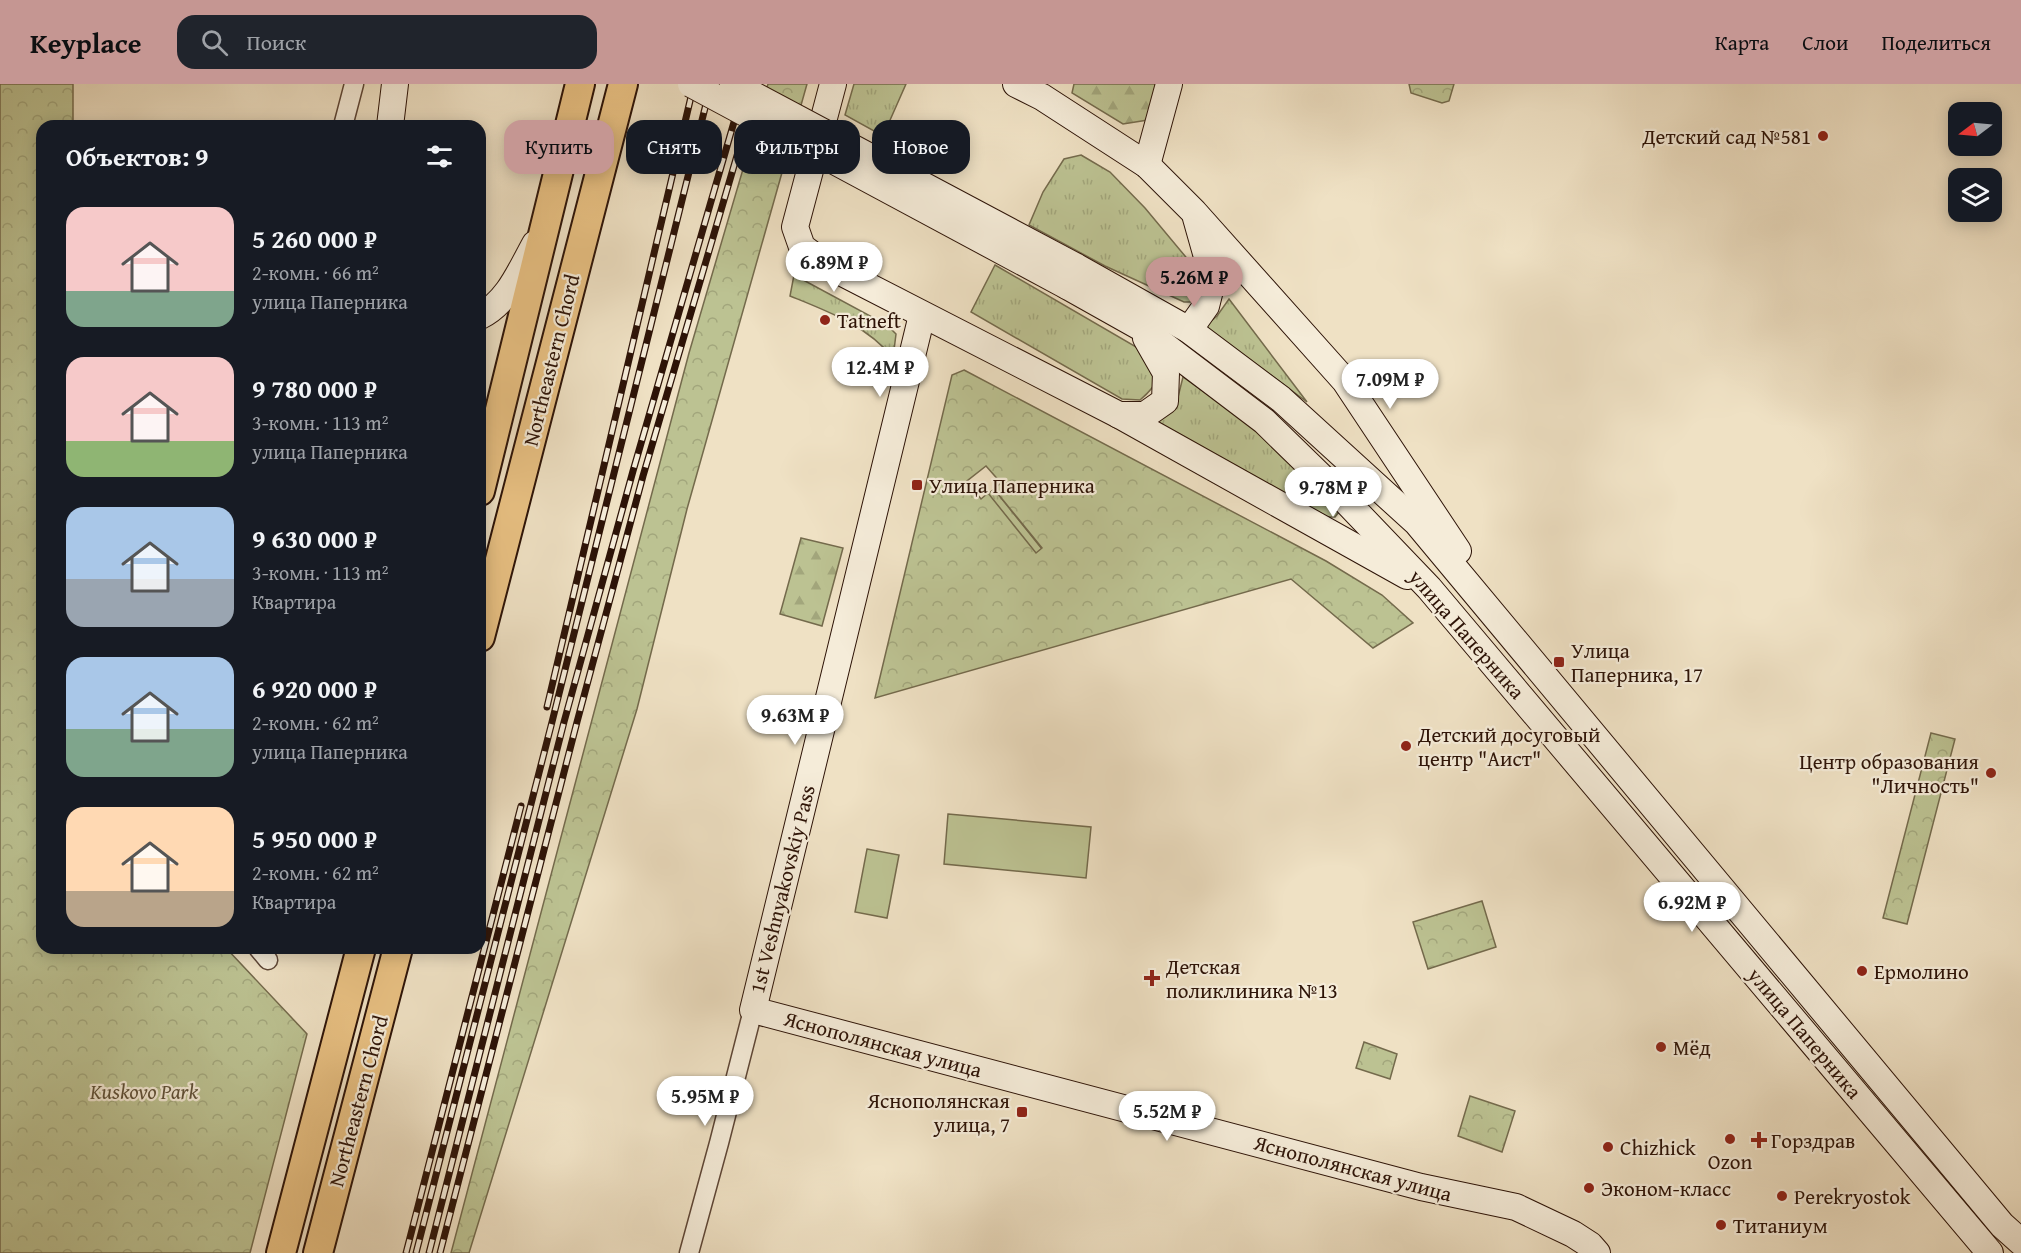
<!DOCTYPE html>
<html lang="ru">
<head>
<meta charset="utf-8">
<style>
	body { margin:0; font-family:"Gentium Book Plus",serif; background:#20242c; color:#f1f3f6; height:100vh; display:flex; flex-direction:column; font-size:22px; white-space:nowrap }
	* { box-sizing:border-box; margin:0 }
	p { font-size:20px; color:#9ea1a6 }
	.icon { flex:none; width:33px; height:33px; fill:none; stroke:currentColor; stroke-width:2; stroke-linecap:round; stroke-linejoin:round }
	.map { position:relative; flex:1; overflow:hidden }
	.panel { position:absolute; left:36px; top:36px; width:450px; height:834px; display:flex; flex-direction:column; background:#171b24; border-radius:18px; box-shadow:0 3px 15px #0003 }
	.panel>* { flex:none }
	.hud { position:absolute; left:504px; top:36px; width:570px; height:54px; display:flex; gap:12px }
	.needle { width:39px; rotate:254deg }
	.tools { position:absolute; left:1948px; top:18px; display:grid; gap:12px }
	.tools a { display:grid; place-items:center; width:54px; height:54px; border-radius:12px; background:#171b24; box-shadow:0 3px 15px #0003; font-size:30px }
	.price { position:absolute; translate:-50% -51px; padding:0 14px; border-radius:21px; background:#fff; color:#222; font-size:20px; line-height:39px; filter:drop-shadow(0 2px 3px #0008) }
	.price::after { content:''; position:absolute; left:50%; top:36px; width:18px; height:14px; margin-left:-9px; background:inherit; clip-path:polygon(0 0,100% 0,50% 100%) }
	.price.selected { background:#c59692; color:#111 }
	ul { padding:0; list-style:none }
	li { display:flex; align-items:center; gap:18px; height:150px; padding:0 30px }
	li span { display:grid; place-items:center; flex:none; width:168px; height:120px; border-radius:18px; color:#555 }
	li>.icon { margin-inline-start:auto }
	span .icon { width:72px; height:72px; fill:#fffc; stroke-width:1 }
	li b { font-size:26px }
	h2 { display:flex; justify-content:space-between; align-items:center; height:72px; padding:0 30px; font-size:26px }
	.tag { padding:0 21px; border-radius:18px; background:#171b24; box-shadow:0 3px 15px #0003; font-size:21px; line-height:54px }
	.tag.selected { background:#c59692; color:#111 }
	header { display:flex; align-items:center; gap:36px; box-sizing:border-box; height:84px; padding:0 30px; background:#c59692; color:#111 }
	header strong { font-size:28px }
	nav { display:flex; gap:33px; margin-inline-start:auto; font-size:21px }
	.search { width:420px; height:54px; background:#20242c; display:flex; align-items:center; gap:15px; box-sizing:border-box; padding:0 21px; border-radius:18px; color:#9ea1a6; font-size:22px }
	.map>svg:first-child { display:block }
	.grass { fill:url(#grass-tufts); stroke:#746a4c; stroke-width:1.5 }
	.forest { fill:url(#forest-firs); stroke:#746a4c; stroke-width:1.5 }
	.park { fill:url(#park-crowns); stroke:#746a4c; stroke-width:1.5; fill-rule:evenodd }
	.garden { fill:#bcc292; stroke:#746a4c; stroke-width:1.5 }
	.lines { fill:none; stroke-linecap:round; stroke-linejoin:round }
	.street-casing { stroke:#5e4636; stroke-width:21 }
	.secondary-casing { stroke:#2d1307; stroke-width:28 }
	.primary-casing { stroke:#2d1307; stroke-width:32 }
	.street { stroke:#f5ecd9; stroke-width:18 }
	.secondary { stroke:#f5ecd9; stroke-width:26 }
	.primary { stroke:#e8c082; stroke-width:28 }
	.rail-casing { stroke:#2d1307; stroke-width:7 }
	.rail { stroke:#f5ecd9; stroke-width:4.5; stroke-dasharray:14; stroke-linecap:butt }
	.secondary-bridge-casing { stroke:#2d1307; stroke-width:28; stroke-linecap:butt }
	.secondary-bridge { stroke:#f5ecd9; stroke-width:26 }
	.poi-dot { fill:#8f2418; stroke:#f5ecd9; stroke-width:2 }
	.labels { text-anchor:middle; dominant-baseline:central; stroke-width:4.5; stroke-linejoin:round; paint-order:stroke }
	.poi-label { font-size:21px; fill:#2d1307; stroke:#f5ecd9; text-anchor:start }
	.street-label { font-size:21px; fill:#2d1307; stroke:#f5ecd9 }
	.park-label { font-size:21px; font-style:italic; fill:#5f5038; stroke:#f5ecd9 }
</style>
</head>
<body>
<header>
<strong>Keyplace</strong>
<div class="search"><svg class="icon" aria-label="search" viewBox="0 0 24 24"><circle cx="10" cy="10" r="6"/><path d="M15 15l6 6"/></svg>Поиск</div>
<nav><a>Карта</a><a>Слои</a><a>Поделиться</a></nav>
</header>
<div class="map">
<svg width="2021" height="1169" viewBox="0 0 2021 1169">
	<defs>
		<pattern id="grass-tufts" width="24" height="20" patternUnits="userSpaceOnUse" patternTransform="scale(1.5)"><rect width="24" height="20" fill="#bcc292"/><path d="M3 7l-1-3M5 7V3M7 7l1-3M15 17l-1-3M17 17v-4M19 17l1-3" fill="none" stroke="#a2a67c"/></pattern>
		<pattern id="forest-firs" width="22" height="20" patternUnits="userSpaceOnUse" patternTransform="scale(1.5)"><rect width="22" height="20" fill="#bcc292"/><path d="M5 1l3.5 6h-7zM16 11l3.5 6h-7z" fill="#a2a67c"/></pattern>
		<pattern id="park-crowns" width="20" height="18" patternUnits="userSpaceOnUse" patternTransform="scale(1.5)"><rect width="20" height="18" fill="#bcc292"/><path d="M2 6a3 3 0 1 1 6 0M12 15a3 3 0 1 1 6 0" fill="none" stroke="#a2a67c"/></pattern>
	</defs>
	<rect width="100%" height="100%" fill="#efe1c4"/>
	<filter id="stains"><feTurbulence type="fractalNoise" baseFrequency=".00333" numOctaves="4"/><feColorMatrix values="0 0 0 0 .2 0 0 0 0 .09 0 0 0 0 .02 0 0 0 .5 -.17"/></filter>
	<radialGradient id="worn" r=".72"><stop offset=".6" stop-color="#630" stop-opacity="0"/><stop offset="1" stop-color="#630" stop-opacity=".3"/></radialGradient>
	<g class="grass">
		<path d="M854,0H906L883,52L845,31Z"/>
		<path d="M1081,71L1110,88L1145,124L1195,184L1201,203L1197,218H1184L1105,182L1029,141L1043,108L1064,75Z"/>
		<path d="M995,181L1150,271C1160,294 1160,299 1140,316L1122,315L971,228Z"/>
		<path d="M794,191L887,241L896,250L893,274C868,242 827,227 790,212Z"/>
		<path d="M1229,215L1307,318L1205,242L1217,232Z"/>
		<path d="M1183,293L1261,348L1339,428L1335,433H1326L1151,338L1177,317Z"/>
		<path d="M994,405L1042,465L1036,470L988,410Z"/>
	</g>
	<g class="forest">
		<path d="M1074,0H1164L1154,35L1123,40L1072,9Z"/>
		<path d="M801,454L843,464L822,542L780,530Z"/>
	</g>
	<g class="park">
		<path d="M0,0H73V42H42V864H226L307,950L250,1169H0Z"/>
		<path d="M768,0H807L687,425L637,625L469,1169H451L689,269Z"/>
		<path d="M1409,0H1454L1449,17L1442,19L1411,9Z"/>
		<path d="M964,286L1326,477L1382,511L1413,539L1373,564L1291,495L875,614L952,291ZM986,382L1001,399L994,405L1042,464L1036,469L988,409L981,415L967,397Z"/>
		<path d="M1931,649L1955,655L1907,840L1883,834Z"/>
		<path d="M1482,817L1496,863L1428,885L1413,838Z"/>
		<path d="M1364,958L1397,970L1390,995L1356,984Z"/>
		<path d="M1470,1012L1515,1027L1502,1068L1458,1052Z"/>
	</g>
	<g class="garden">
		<path d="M948,730L1091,743L1086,794L944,780Z"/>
		<path d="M867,765L899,771L887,834L855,828Z"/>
	</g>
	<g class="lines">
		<g class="street-casing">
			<g id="street">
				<path d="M343,42L354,0"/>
				<path d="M258,864L268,876"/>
				<path d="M689,1169L719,1059L753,926"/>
			</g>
		</g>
		<g class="secondary-casing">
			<g id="secondary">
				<path d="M833,0L795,143L802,163L825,180L1119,331L1407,492"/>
				<path d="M1016,0L1042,13L1147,81L1194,128L1345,297L1458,467"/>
				<path d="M390,42L395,0"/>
				<path d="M1147,81L1169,0"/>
				<path d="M1075,182L1189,246L1281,315L1417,439L2002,1141L2021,1158"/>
				<path d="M1067,202L1140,243L1264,337L1340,411L1429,504L1990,1169"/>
				<path d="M922,231L753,926L1421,1103L1516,1123L1573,1150L1590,1161L1597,1169"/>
				<path d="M480,232C508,218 520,187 535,160"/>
				<path d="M1189,246L1206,222L1213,194L1196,134"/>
				<path d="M1119,331H1145L1165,317L1166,289L1146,254"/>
			</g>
		</g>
		<g class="primary-casing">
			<g id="primary">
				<path d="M480,407L580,0"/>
				<path d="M480,553L623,0"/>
				<path d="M281,1169L361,864"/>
				<path d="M318,1169L398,864"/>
			</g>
		</g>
		<use href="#street" class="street"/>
		<use href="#secondary" class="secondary"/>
		<use href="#primary" class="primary"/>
		<g class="rail-casing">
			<g id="rail">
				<path d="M547,623L694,0"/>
				<path d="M406,1169L521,722"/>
				<path d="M416,1169L552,638L711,0"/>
				<path d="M429,1169L564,638L633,387L745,0"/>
				<path d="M440,1169L577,638L643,392L758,0"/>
			</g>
		</g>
		<use href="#rail" class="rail"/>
		<g class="secondary-bridge-casing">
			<g id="secondary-bridge">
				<path d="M691,0L1067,202"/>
				<path d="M733,0L1075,182"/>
			</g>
		</g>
		<use href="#secondary-bridge" class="secondary-bridge"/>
	</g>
	<g class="poi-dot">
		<circle cx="1823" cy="52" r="6"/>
		<circle cx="825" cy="236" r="6"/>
		<rect x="911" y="395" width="12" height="12" rx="3"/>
		<rect x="1553" y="572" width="12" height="12" rx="3"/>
		<circle cx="1406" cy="662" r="6"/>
		<circle cx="1991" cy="689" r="6"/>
		<circle cx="1862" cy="887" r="6"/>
		<path d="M1149 885h6v6h6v6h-6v6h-6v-6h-6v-6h6z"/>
		<circle cx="1661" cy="963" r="6"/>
		<rect x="1016" y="1022" width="12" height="12" rx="3"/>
		<circle cx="1730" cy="1055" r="6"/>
		<path d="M1756 1047h6v6h6v6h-6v6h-6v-6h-6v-6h6z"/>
		<circle cx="1608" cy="1063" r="6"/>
		<circle cx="1589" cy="1104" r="6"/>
		<circle cx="1782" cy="1112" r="6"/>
		<circle cx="1721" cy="1141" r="6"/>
	</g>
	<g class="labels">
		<g class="poi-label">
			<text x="1811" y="52" text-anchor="end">Детский сад №581</text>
			<text x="837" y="236">Tatneft</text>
			<text x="929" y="401">Улица Паперника</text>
			<text x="1571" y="566">Улица<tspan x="1571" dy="24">Паперника, 17</tspan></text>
			<text x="1418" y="650">Детский досуговый<tspan x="1418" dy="24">центр "Аист"</tspan></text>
			<text x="1979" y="677" text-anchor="end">Центр образования<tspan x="1979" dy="24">"Личность"</tspan></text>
			<text x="1166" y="882">Детская<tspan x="1166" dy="24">поликлиника №13</tspan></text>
			<text x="1874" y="887">Ермолино</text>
			<text x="1673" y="963">Мёд</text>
			<text x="1010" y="1016" text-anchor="end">Яснополянская<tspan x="1010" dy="24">улица, 7</tspan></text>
			<text x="1771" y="1056">Горздрав</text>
			<text x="1620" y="1063">Chizhick</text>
			<text x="1730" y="1077" text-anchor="middle">Ozon</text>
			<text x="1601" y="1104">Эконом-класс</text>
			<text x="1794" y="1112">Perekryostok</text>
			<text x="1733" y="1141">Титаниум</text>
		</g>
		<g class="street-label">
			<text transform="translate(551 276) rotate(-76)">Northeastern Chord</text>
			<text transform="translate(1467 550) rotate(49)">улица Паперника</text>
			<text transform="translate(782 805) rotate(-76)">1st Veshnyakovskiy Pass</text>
			<text transform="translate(1805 949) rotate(50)">улица Паперника</text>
			<text transform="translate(883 960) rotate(15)">Яснополянская улица</text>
			<text transform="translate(358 1017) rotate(-75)">Northeastern Chord</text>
			<text transform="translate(1353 1084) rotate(15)">Яснополянская улица</text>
		</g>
		<g class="park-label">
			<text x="144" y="1007">Kuskovo Park</text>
		</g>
	</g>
	<rect width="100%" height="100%" filter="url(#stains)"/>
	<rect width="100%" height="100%" fill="url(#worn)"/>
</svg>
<div class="tools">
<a><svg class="needle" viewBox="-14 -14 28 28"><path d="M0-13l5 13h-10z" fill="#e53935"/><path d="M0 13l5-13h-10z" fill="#9ea1a6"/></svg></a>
<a><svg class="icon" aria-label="layers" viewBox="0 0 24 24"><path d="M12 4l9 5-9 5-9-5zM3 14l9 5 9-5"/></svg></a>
</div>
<b class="price" style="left:834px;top:209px">6.89M ₽</b>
<b class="price selected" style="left:1194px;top:224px">5.26M ₽</b>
<b class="price" style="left:880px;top:314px">12.4M ₽</b>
<b class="price" style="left:1390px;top:326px">7.09M ₽</b>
<b class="price" style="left:1333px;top:434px">9.78M ₽</b>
<b class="price" style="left:795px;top:662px">9.63M ₽</b>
<b class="price" style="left:1692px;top:849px">6.92M ₽</b>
<b class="price" style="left:705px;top:1043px">5.95M ₽</b>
<b class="price" style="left:1167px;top:1058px">5.52M ₽</b>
<div class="hud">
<a class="tag selected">Купить</a>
<a class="tag">Снять</a>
<a class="tag">Фильтры</a>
<a class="tag">Новое</a>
</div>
<section class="panel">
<h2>Объектов: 9<svg class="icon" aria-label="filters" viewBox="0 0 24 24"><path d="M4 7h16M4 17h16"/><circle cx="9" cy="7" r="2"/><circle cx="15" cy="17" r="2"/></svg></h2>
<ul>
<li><span style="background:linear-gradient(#f6c9c9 70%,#7fa58c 0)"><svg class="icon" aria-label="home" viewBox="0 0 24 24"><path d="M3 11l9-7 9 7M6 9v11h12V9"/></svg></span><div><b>5 260 000 ₽</b><p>2-комн. · 66 m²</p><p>улица Паперника</p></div></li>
<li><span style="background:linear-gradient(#f6c9c9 70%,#8fb573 0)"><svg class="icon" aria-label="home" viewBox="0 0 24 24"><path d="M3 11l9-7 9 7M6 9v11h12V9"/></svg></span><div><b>9 780 000 ₽</b><p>3-комн. · 113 m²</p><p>улица Паперника</p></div></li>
<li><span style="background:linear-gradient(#a9c7e8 60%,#9aa5b1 0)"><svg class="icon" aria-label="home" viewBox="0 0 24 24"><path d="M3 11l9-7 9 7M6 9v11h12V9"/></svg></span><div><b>9 630 000 ₽</b><p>3-комн. · 113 m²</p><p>Квартира</p></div></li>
<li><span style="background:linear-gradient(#a9c7e8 60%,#7fa58c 0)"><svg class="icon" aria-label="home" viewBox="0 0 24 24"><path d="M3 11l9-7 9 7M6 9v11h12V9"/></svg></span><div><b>6 920 000 ₽</b><p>2-комн. · 62 m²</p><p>улица Паперника</p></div></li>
<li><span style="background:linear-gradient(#ffd9b3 70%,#b9a48a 0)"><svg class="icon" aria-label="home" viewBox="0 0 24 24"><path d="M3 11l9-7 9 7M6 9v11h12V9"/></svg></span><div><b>5 950 000 ₽</b><p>2-комн. · 62 m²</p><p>Квартира</p></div></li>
</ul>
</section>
</div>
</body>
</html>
